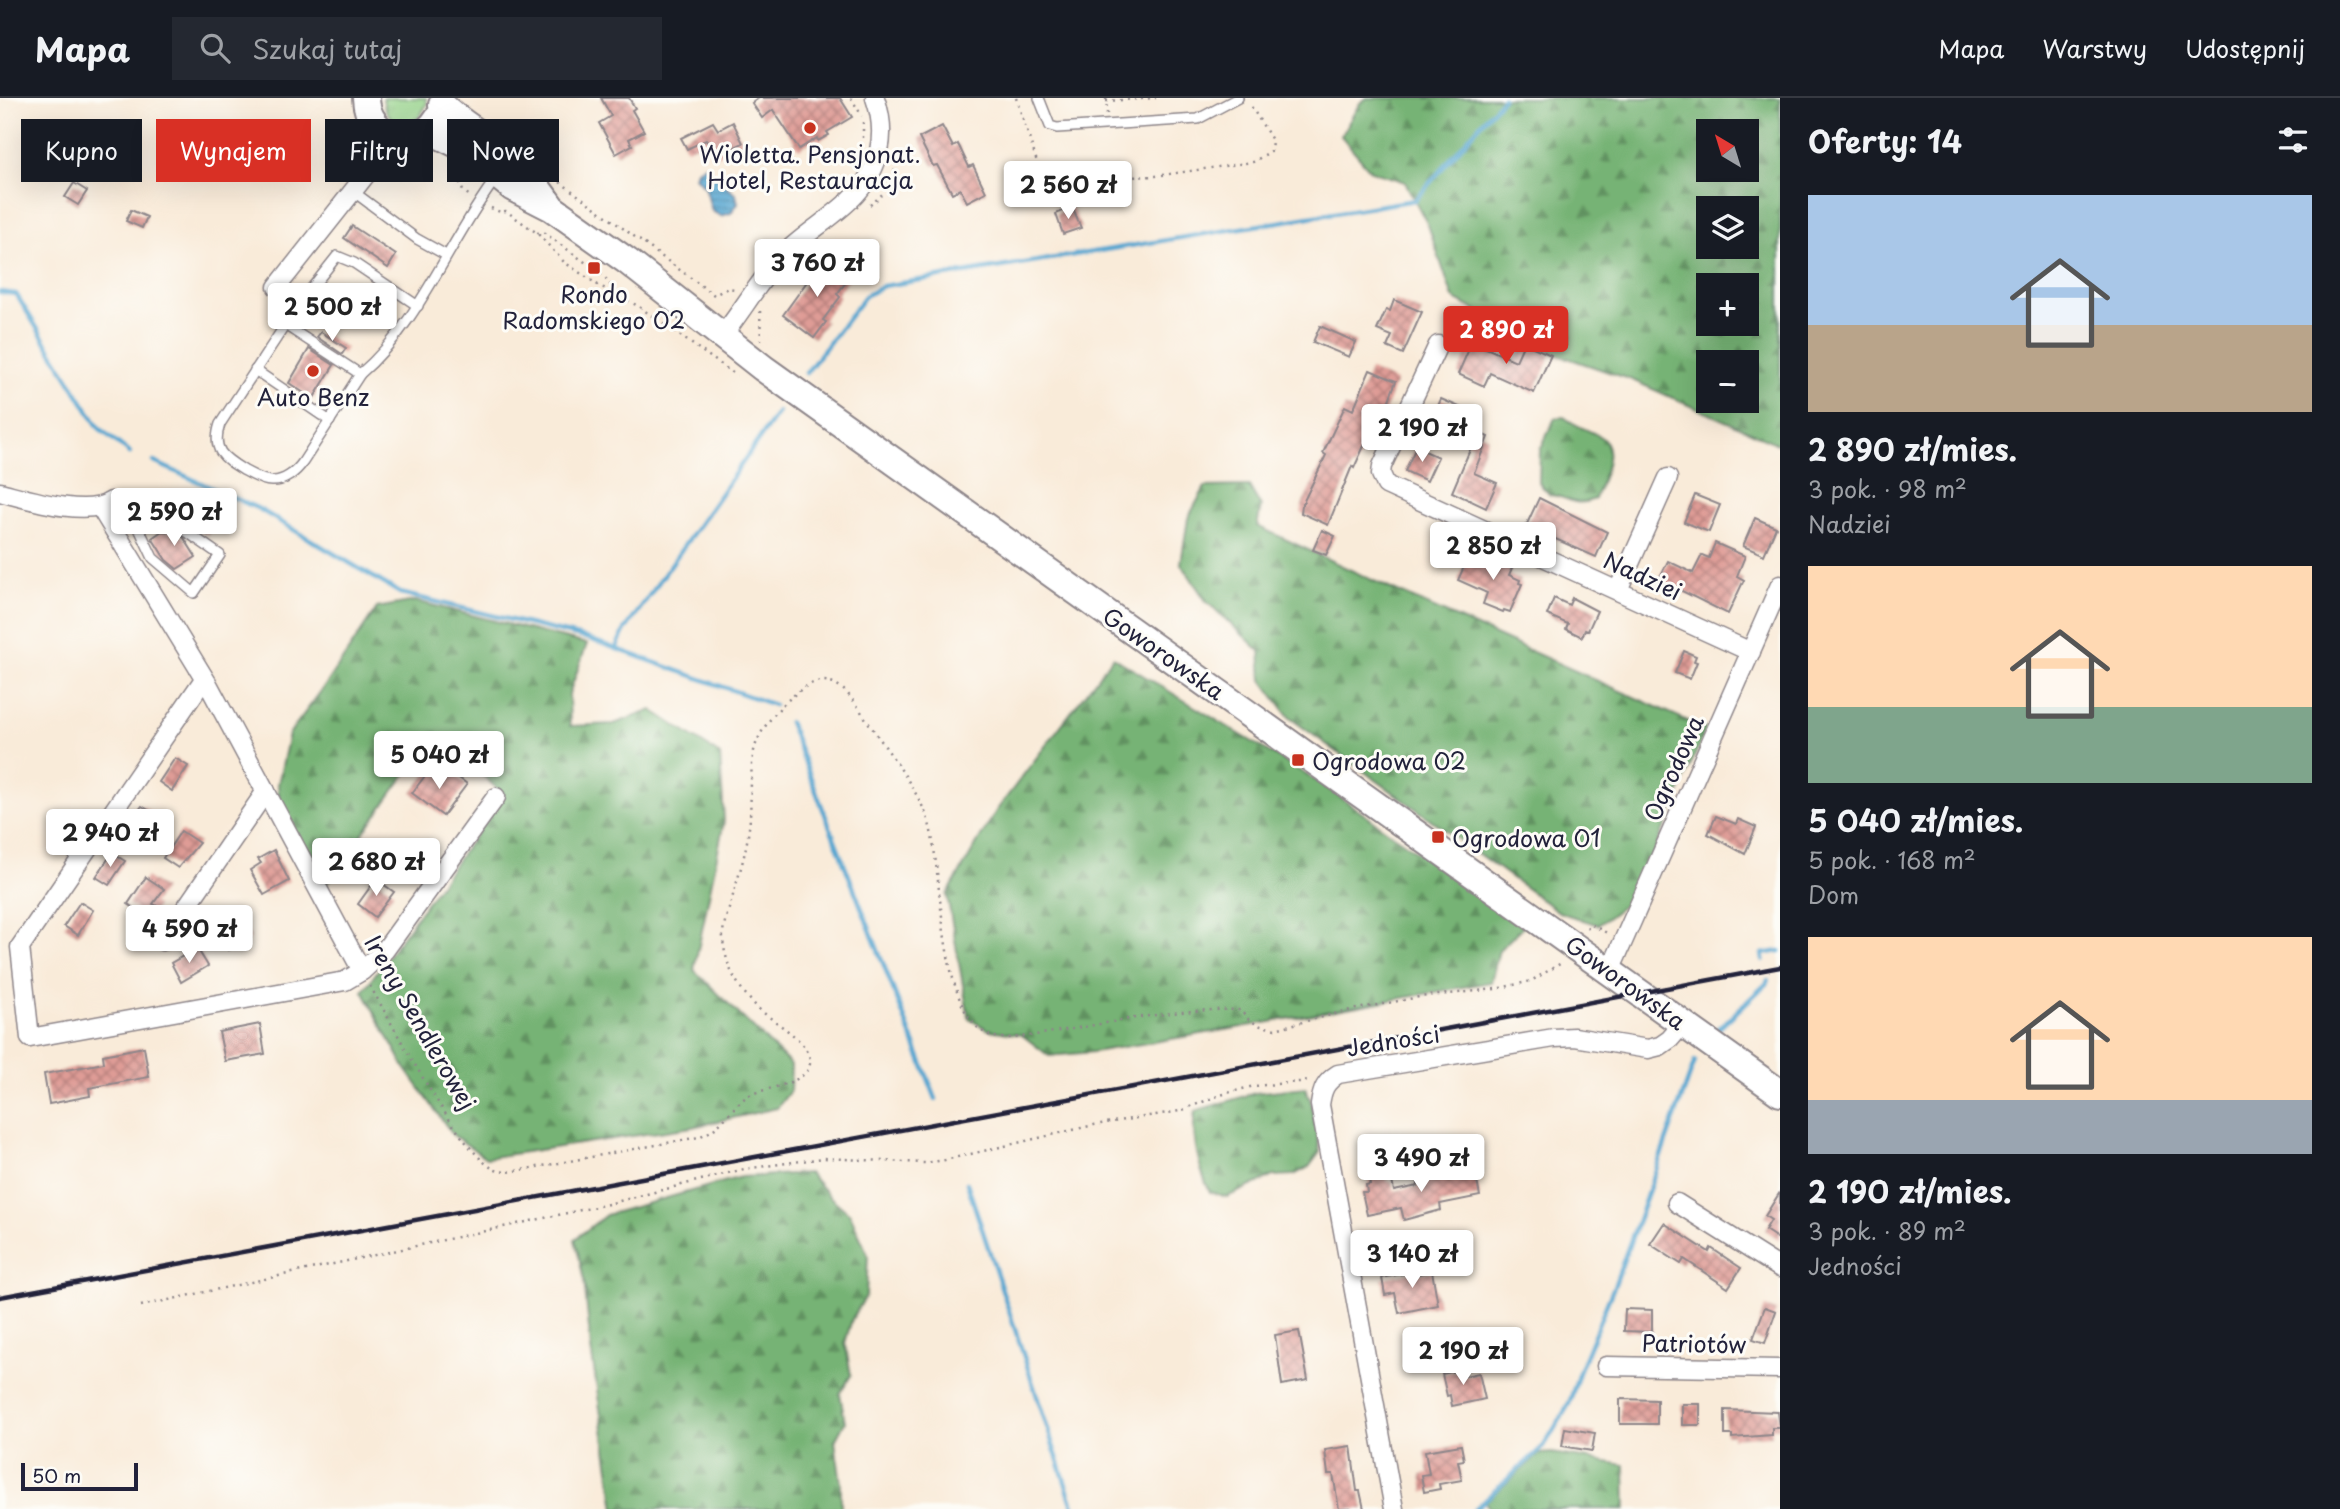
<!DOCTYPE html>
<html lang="pl">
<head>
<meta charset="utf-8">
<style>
	body { margin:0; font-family:"Playpen Sans",sans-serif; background:#242831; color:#f1f3f6; height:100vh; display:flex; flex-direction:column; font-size:26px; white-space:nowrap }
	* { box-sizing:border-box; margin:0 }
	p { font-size:23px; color:#9ea1a6 }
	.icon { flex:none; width:38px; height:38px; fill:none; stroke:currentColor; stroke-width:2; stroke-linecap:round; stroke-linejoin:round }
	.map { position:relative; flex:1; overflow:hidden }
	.details { display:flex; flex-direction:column; background:#171b24; width:560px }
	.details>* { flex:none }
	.hud { position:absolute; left:21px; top:21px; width:665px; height:63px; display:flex; gap:14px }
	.needle { width:46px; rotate:322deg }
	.buttons { position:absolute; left:1696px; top:21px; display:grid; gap:14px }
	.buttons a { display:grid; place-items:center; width:63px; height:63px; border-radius:0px; background:#171b24; box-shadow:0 7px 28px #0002; font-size:35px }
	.scale { position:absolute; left:21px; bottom:18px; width:117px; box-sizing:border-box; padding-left:7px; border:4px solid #22223b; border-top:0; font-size:19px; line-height:24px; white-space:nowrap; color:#22223b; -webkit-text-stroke:5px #fdfcf7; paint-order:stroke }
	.price { position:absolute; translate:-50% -60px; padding:0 16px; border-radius:7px; background:#fff; color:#222; font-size:23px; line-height:46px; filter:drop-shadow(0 2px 4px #0008) }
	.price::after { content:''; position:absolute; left:50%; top:42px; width:21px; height:16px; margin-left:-10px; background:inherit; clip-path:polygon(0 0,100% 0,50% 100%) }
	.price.on { background:#d93025; color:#fff }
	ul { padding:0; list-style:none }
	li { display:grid; align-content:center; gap:14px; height:371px; padding:0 28px }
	li span { display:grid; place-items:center; height:217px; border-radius:0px; color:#555 }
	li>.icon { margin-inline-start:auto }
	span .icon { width:126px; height:126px; fill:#fffc; stroke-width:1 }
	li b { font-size:30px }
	h2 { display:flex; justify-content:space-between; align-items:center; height:84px; padding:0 28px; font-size:30px }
	.tag { padding:0 24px; border-radius:0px; background:#171b24; box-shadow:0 7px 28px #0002; font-size:24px; line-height:63px }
	.tag.on { background:#d93025; color:#fff }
	header { display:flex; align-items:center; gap:42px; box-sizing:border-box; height:98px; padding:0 35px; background:#171b24; border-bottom:2px solid #363941 }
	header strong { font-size:33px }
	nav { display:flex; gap:38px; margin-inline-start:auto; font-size:24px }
	.search { width:490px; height:63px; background:#242831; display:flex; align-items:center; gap:18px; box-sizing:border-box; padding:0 24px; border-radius:0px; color:#9ea1a6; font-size:26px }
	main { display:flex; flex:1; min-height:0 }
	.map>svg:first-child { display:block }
	.grass { fill:url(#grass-tufts); stroke:#5a7a61; stroke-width:2 }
	.forest { fill:url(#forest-firs); stroke:#4c6a58; stroke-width:2; fill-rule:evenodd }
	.water { fill:url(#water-rules); stroke:#3c6486; stroke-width:2 }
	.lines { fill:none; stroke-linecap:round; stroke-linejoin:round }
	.stream { stroke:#56a6d0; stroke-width:4.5 }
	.building { fill:url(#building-cross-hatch) }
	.lane-casing { stroke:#8e868a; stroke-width:12 }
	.street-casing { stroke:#8e868a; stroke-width:21 }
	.secondary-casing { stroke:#8e868a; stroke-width:30 }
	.path { stroke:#8e868a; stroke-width:2.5; stroke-dasharray:2 5; stroke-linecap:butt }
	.lane { stroke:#fff; stroke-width:9 }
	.street { stroke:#fff; stroke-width:18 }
	.secondary { stroke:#fff; stroke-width:26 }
	.rail { stroke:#22223b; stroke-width:4.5 }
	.poi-dot { fill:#c8321e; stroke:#fdfcf7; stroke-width:2.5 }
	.labels { text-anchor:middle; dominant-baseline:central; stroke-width:6; stroke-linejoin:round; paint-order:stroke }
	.poi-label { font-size:23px; fill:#22223b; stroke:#fdfcf7 }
	.street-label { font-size:23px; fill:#22223b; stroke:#fdfcf7 }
</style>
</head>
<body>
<header>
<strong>Mapa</strong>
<div class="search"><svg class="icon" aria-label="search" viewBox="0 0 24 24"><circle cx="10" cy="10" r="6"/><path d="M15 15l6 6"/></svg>Szukaj tutaj</div>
<nav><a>Mapa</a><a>Warstwy</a><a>Udostępnij</a></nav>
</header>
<main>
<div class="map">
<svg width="1780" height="1411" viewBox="0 0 1780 1411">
	<defs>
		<pattern id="grass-tufts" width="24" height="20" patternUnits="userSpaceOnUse" patternTransform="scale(1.75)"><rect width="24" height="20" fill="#93d187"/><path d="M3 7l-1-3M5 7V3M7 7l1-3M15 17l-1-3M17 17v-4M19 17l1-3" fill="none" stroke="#7eb375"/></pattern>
		<pattern id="forest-firs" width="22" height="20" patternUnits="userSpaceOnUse" patternTransform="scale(1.75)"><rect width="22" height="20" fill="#76b374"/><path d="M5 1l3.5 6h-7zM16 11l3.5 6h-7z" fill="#609160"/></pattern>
		<pattern id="water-rules" width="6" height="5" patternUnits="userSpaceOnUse" patternTransform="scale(1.75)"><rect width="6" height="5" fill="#56a6d0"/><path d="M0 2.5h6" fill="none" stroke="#4787aa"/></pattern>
		<pattern id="building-cross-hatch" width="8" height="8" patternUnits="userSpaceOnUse" patternTransform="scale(1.75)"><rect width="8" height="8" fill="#df9c96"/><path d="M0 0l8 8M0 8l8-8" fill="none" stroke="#b47f7c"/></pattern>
	</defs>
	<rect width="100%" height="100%" fill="#fdfcf7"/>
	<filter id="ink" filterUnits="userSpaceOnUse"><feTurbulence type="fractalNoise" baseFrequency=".0143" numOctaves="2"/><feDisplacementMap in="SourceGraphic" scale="14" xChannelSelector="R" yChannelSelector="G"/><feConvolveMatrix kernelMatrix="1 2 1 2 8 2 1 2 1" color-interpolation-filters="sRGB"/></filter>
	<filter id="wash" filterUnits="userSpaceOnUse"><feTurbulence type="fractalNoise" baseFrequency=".00686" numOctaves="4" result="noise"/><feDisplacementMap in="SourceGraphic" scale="28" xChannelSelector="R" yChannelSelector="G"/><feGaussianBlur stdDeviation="1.57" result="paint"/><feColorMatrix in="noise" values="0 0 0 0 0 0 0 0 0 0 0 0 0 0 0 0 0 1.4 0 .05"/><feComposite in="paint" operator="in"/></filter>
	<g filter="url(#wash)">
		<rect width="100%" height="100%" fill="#f9ebd9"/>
		<path class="grass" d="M383,0H426L427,6L419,20L402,25C389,22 384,13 383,0Z"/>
		<g class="forest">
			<path d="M1367,0H1780V347L1632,282L1553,255L1453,200L1428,127L1405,84L1371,73L1341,38L1360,5ZM1708,33H1746V72H1708ZM1708,110H1746V149H1708ZM1746,187V226H1708V187ZM1746,264V303H1708V264Z"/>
			<path d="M1564,319C1575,328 1587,331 1599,338C1620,350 1600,384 1595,401C1571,410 1572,399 1550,397L1539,385L1540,352L1555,320Z"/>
			<path d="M1249,388L1261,409L1257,428L1389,490L1706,631L1654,754L1624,807L1598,827L1559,814L1290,620L1262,582L1260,553L1206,503L1181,465L1188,420L1205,389Z"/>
			<path d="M415,503L587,546L569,596L570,628L614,626L652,612L720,657L724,723L694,872L791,967L790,993L777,1010L692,1029L486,1060L453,1037L405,970L363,893L504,697L436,634L322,792L280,729L278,686L289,636L327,585L377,510Z"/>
			<path d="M1113,559L1320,685L1523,829L1499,852L1491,884L1231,931L1093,954L1049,958L1022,937L989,932L969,921L947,797L996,713Z"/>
			<path d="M1305,989L1311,1003L1320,1054L1309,1069L1294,1077L1273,1078L1227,1099L1210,1094C1199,1072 1191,1037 1195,1013L1255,995Z"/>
			<path d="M809,1075L829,1098L850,1116L868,1157L866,1198L852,1221L845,1245L851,1277L840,1296L845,1324L835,1343L841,1386V1411H615L591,1251L584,1182L575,1141L606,1117L741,1079Z"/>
			<path d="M1552,1355L1625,1367L1626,1411H1490L1485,1404L1539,1356Z"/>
		</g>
		<path class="water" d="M705,68L736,97L738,105L731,115L721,118L712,113L705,89L695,79L697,72Z"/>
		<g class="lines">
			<g class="stream">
				<path d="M0,194L16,196L99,330L130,355"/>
				<path d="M806,275L865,198L883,188L1415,102L1503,0"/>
				<path d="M154,364L259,411L400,495L586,540L774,607"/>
				<path d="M616,551L623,535L778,314"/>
				<path d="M789,624L936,1001"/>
				<path d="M1763,862L1762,856L1780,853"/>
				<path d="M1717,932L1766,886L1768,882"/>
				<path d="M967,1085L1074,1411"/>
				<path d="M1475,1411L1544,1348L1569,1306L1580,1271L1615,1186L1695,963"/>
			</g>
		</g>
		<g id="blocks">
			<g class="building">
				<path d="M601,0H629L635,10L632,12L644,33L629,41L632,47L616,56L599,25L611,18Z"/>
				<path d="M759,0H840L852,19L827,34L829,37L818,43L817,40L799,51L773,12L762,20L752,5Z"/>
				<path d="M713,24L718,32L733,24L743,45L715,59L706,42L687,51L681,40Z"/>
				<path d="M942,28L953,49L958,46L969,69L973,67L986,94L967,104L960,91L952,95L937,67L933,68L919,40Z"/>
				<path d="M74,85L87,93L78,107L65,99Z"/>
				<path d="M1072,109L1081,130L1063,136L1056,116Z"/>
				<path d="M131,112L147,119L142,130L126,123Z"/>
				<path d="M352,128L396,157L388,170L344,140Z"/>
				<path d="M826,162L850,179L837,196L840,199L823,222L826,224L814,240L783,217L811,178L813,179Z"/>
				<path d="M1394,202L1422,214L1403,256L1387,249L1392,238L1377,232L1386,212L1390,213Z"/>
				<path d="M1320,228L1356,244L1349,259L1313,244Z"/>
				<path d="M321,234L346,250L342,256L317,239Z"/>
				<path d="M1472,244L1516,263L1524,245L1551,257L1534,295L1490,275L1484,288L1458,276Z"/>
				<path d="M309,251L334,267L313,301L289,285Z"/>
				<path d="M1370,272L1396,283L1381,324L1374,339L1369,337L1354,370L1352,368L1328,427L1301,415L1302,407L1326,357L1323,355L1345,308L1353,312Z"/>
				<path d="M1441,301L1464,311L1459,325L1488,339L1474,375L1497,385L1486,410L1452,394L1472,347L1427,327L1433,312L1436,313Z"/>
				<path d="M1416,349L1438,359L1427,383L1405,373Z"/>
				<path d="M190,390L223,406L208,437L174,420L172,416L182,393L187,395Z"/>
				<path d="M1695,397L1720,407L1709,434L1684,424Z"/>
				<path d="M1539,400L1607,434L1596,459L1526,428Z"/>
				<path d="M1755,420L1776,429L1764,457L1743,448Z"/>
				<path d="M1322,432L1335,438L1326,457L1313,452Z"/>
				<path d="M162,433L175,434L184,440L196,459L177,471L166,462L152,440Z"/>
				<path d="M1715,445L1745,458L1737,478L1744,482L1728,516L1672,488L1670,492L1657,485L1668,463L1693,475L1702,457L1709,460Z"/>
				<path d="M1505,455L1516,460L1509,477L1520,482L1519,485L1522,486L1510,514L1504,512L1503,514L1483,506L1487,495L1458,482L1469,458L1495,469L1498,465L1501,466Z"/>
				<path d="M1554,500L1569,507L1572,500L1597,513L1588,533L1585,532L1582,539L1566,531L1568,526L1547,517Z"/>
				<path d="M1684,553L1696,558L1694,563L1697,564L1690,581L1675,575Z"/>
				<path d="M175,660L188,668L172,693L159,684Z"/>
				<path d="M431,670L445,681L451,674L467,686L443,718L412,695Z"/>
				<path d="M142,708L155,716L150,723L153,725L142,742L124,731Z"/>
				<path d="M1716,718L1736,726L1738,721L1756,729L1745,756L1708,736Z"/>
				<path d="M181,733L199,745L178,770L163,760Z"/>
				<path d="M274,752L289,783L264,797L250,772L261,765L258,761Z"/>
				<path d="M112,755L125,763L109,787L96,779Z"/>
				<path d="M146,779L164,791L153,806L157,808L149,820L128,806Z"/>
				<path d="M376,781L394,794L375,819L358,806Z"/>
				<path d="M80,804L93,812L78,837L64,828Z"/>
				<path d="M238,816L251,840L229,852L223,840L215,844L204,826L219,818L223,825Z"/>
				<path d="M197,850L208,868L181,884L171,865Z"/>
				<path d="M260,926L265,956L225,963L219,934Z"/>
				<path d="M144,949L149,979L89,990L90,998L49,1006L44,976L104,965L103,957Z"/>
				<path d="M1474,1069L1480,1098L1440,1106L1441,1112L1404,1122L1401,1110L1367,1117L1362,1094H1367L1366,1087L1370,1086L1369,1081L1386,1078L1387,1084L1392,1083L1394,1093L1418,1088V1085L1442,1080L1441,1075Z"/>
				<path d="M1780,1094V1142L1765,1132L1771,1122L1765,1118Z"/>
				<path d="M1664,1125L1709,1154L1711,1150L1741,1170L1728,1190L1684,1161L1681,1166L1650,1146Z"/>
				<path d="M1416,1173L1417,1176L1432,1173L1438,1207L1399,1215L1395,1195L1385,1197L1382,1180Z"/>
				<path d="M1765,1209L1776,1213L1765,1245L1753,1241Z"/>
				<path d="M1625,1211L1652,1212V1234L1624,1233Z"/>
				<path d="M1299,1233L1308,1282L1282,1287L1275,1237Z"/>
				<path d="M1464,1271L1465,1278L1479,1275L1485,1301L1452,1308L1450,1297L1447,1298L1442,1276Z"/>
				<path d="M1620,1301L1657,1302V1326H1620Z"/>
				<rect x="1682" y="1306" width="18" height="21"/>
				<path d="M1725,1312L1778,1314L1780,1330H1772V1337L1732,1340V1337H1725Z"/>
				<path d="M1565,1330L1595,1335L1592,1353L1562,1348Z"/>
				<path d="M1461,1347L1464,1362L1458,1363L1462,1382L1439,1386L1440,1391L1424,1394L1421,1377L1429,1376L1425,1353Z"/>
				<path d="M1351,1348L1357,1393H1360L1364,1411H1339L1333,1376H1328L1325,1352Z"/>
			</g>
		</g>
	</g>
	<g filter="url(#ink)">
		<use href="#blocks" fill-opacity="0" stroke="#8e868a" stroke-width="2"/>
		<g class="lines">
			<g class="lane-casing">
				<g id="lane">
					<path d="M1039,0L1050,28L1057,30L1198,21L1238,0"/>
					<path d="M354,94L417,141L446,157"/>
					<path d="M277,189L299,206"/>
					<path d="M285,227L360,276C421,224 449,142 497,79"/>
					<path d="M255,272L330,323"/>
					<path d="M360,276L303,364C296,374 284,384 271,383C262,383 253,377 245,373C224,360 211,353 220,326L299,206L337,158L354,165L418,208"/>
					<path d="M111,403L136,424L153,460L194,495L220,457L177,427L136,424"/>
				</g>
			</g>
			<g class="street-casing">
				<g id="street">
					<path d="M277,189L395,40"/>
					<path d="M722,238C743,212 760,181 783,157C818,122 867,105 879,53C883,35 881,17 875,0"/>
					<path d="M1438,247L1382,368L1381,376L1386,387L1751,554"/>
					<path d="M0,394C28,401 87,420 111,403"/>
					<path d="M100,409L208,586L362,873"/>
					<path d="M1618,492L1668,380"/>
					<path d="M204,581L20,849L30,940L345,883L362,873L385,852L496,699"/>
					<path d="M163,843L266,693"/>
					<path d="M1610,873L1780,487"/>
					<path d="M1677,1105L1780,1170"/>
					<path d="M1606,1268L1780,1271"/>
					<path d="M1394,1411L1320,1007C1322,992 1325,984 1338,976L1554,940L1574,939L1648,951L1660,948L1670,941L1683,926"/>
				</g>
			</g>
			<g class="secondary-casing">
				<g id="secondary">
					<path d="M366,0C367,40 416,55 437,21"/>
					<path d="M442,7C459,24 480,35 499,50C520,66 535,86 550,107"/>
					<path d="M426,34L439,37L459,47L513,90L552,110L627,163L763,270L1780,995"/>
				</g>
			</g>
			<g class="path">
				<path d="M851,0L862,18"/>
				<path d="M1016,0L1041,76L1050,82L1156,78L1253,64L1271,53L1272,42L1249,5"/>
				<path d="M1106,0L1107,16"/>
				<path d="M1106,3L1156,0"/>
				<path d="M863,24V42"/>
				<path d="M455,71L463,93L470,98"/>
				<path d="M560,84L714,197L728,190L736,191"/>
				<path d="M870,107C889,92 895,82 896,57"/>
				<path d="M491,110L500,114L506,113L537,135L564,164L598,187L638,208L737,278"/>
				<path d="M537,135L543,134L603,177L616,194"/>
				<path d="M760,213L761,242"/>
				<path d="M1587,830L1590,826L1607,835"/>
				<path d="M370,888C391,923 465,1066 499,1073C506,1075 515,1073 521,1072L699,1039C704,1036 711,1034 715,1030C728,1020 737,1002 752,996C766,990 809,985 810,965C811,941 769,923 755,907C744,896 733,880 728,865C726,858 723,848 723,840C722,829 728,815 731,804C738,780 746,756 749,730C752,708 749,669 755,649C762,627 783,604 802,591C830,571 847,592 862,615C883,647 910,680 926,716C946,764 933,938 1003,940C1026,940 1050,934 1072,931C1128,921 1184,910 1241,912L1249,922L1261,928L1275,931L1346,913L1419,899L1496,891L1531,883L1563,864"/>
				<path d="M141,1208L604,1107L744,1071L823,1060L925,1065L945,1062L1094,1027L1180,1013L1220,997L1254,988L1310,983"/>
			</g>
			<use href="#lane" class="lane"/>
			<use href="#street" class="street"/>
			<use href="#secondary" class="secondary"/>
			<path class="rail" d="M0,1199L1780,869"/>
		</g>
	</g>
	<g class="poi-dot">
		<circle cx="810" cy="30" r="7"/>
		<rect x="587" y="163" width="14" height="14" rx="3.5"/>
		<circle cx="313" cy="273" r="7"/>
		<rect x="1291" y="655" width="14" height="14" rx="3.5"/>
		<rect x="1431" y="732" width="14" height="14" rx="3.5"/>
	</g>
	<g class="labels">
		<g class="poi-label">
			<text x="810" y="55">Wioletta. Pensjonat.<tspan x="810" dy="26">Hotel, Restauracja</tspan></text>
			<text x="594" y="195">Rondo<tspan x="594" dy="26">Radomskiego 02</tspan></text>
			<text x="313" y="298">Auto Benz</text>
			<text x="1312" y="662" text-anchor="start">Ogrodowa 02</text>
			<text x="1452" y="739" text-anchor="start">Ogrodowa 01</text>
		</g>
		<g class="street-label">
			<text transform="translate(1643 477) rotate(25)">Nadziei</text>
			<text transform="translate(1164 555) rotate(35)">Goworowska</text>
			<text transform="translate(1673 670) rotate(-66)">Ogrodowa</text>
			<text transform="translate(1626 884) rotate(36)">Goworowska</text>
			<text transform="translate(421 924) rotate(60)">Ireny Sendlerowej</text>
			<text transform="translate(1393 942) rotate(-9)">Jedności</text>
			<text transform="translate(1694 1245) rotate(1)">Patriotów</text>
		</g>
	</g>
</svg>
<div class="buttons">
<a><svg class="needle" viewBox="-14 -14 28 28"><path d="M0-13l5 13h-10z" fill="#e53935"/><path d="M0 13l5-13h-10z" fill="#9ea1a6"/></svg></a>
<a><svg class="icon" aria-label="layers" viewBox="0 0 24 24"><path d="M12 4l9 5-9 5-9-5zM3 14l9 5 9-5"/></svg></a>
<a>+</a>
<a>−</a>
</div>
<div class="scale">50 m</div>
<b class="price" style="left:1068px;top:123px">2 560 zł</b>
<b class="price" style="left:817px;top:201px">3 760 zł</b>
<b class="price" style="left:332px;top:245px">2 500 zł</b>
<b class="price on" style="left:1506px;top:268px">2 890 zł</b>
<b class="price" style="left:1422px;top:366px">2 190 zł</b>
<b class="price" style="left:174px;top:450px">2 590 zł</b>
<b class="price" style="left:1493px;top:484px">2 850 zł</b>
<b class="price" style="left:439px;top:693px">5 040 zł</b>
<b class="price" style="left:110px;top:771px">2 940 zł</b>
<b class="price" style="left:376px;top:800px">2 680 zł</b>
<b class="price" style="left:189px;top:867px">4 590 zł</b>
<b class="price" style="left:1421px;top:1096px">3 490 zł</b>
<b class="price" style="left:1412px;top:1192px">3 140 zł</b>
<b class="price" style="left:1463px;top:1289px">2 190 zł</b>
<div class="hud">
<a class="tag">Kupno</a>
<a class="tag on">Wynajem</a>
<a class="tag">Filtry</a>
<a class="tag">Nowe</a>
</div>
</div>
<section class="details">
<h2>Oferty: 14<svg class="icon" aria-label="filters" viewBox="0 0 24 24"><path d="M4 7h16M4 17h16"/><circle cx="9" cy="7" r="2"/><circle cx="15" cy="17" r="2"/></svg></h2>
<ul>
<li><span style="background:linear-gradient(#a9c7e8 60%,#b9a48a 0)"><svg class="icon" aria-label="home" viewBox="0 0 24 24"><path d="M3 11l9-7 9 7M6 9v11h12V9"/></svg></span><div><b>2 890 zł/mies.</b><p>3 pok. · 98 m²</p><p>Nadziei</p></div></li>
<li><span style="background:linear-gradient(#ffd9b3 65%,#7fa58c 0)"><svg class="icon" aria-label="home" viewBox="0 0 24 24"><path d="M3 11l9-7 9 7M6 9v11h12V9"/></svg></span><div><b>5 040 zł/mies.</b><p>5 pok. · 168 m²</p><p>Dom</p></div></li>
<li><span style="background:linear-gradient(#ffd9b3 75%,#9aa5b1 0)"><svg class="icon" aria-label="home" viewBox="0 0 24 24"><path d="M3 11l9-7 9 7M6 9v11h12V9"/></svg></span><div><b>2 190 zł/mies.</b><p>3 pok. · 89 m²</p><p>Jedności</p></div></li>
</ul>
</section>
</main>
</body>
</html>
